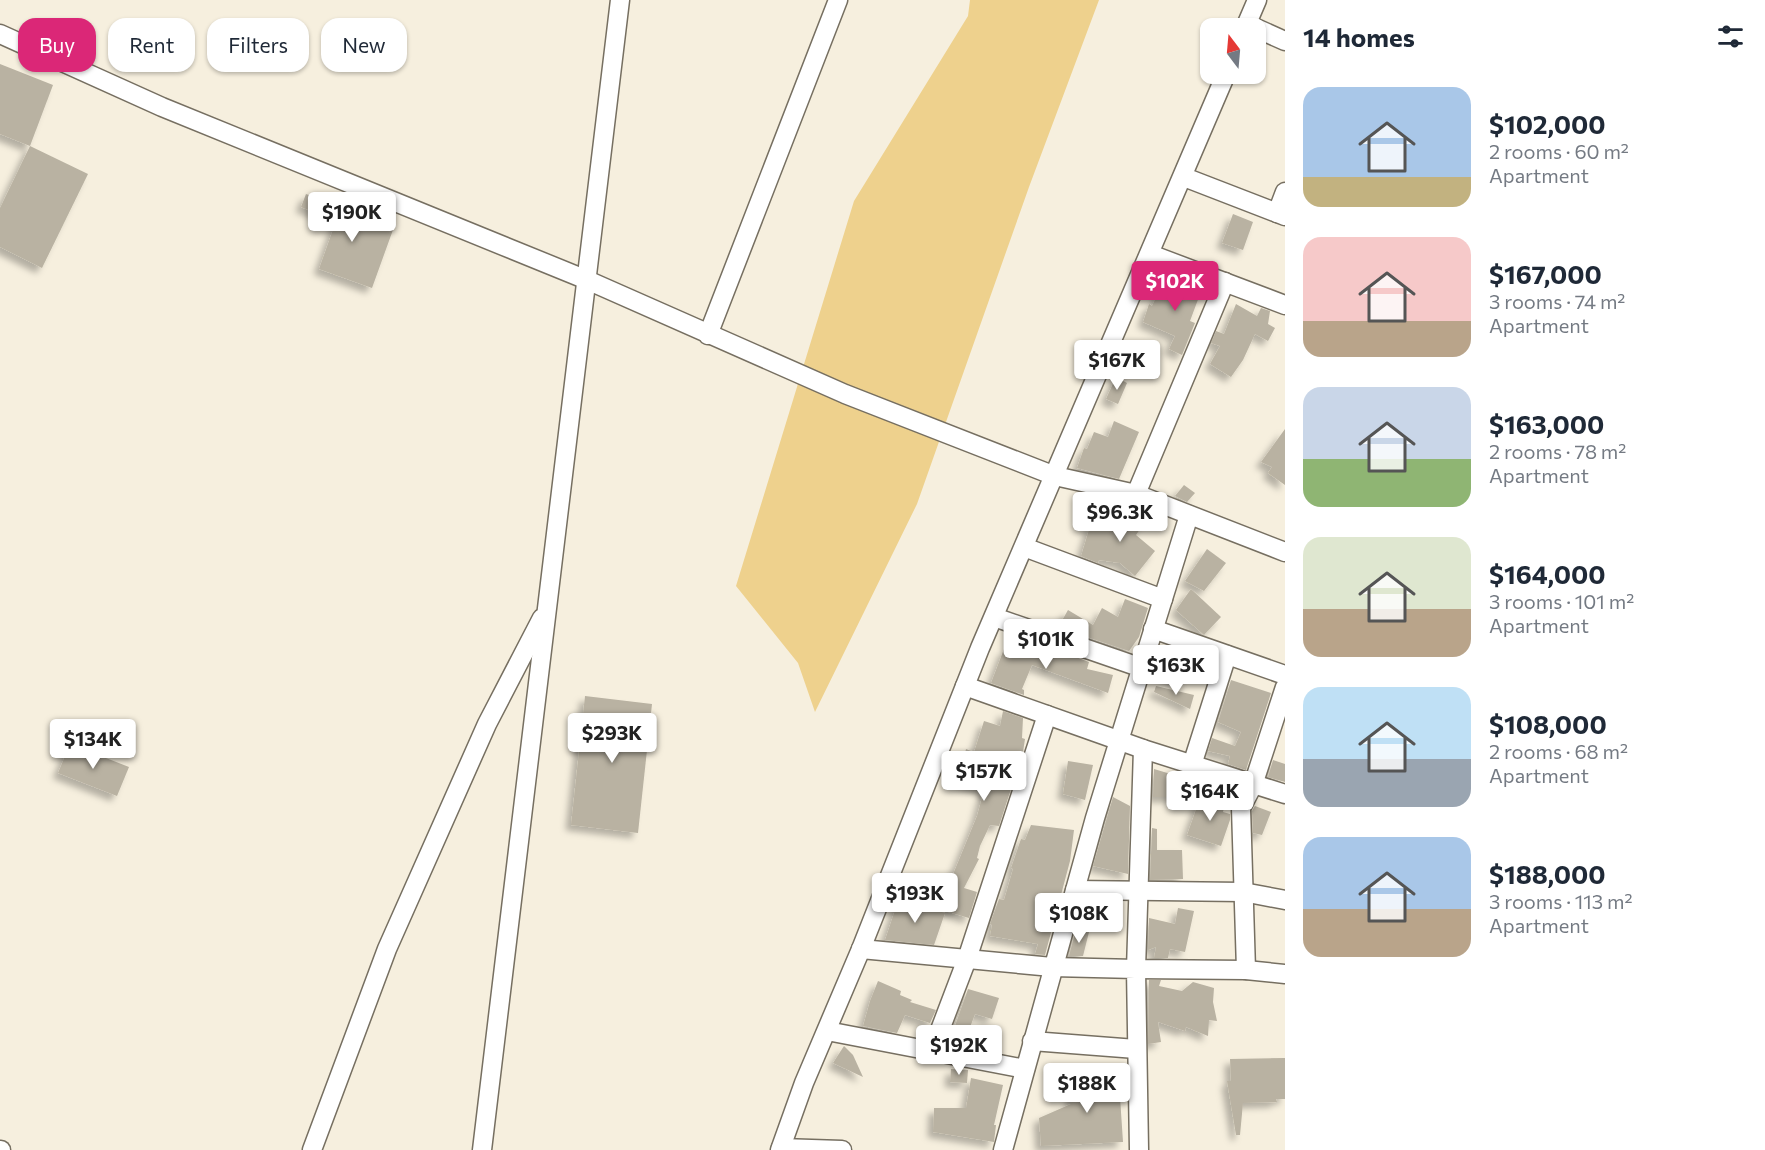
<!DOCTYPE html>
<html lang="en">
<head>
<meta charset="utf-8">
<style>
	body { margin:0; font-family:Commissioner,sans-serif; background:#f2f2f3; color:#1f2937; height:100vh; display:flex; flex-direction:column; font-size:22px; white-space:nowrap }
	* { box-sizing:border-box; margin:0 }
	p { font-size:20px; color:#747a83 }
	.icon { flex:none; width:33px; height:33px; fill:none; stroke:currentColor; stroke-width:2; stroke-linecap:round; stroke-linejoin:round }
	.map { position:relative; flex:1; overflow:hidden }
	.details { display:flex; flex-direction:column; background:#fff; width:480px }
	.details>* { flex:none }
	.hud { position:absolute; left:18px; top:18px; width:570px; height:54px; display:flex; gap:12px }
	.needle { width:39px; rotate:344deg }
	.controls { position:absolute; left:1200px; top:18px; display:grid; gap:12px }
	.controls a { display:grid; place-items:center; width:66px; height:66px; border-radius:12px; background:#fff; box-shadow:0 2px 4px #0004; font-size:30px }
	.price { position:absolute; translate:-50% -51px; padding:0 14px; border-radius:6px; background:#fff; color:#222; font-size:20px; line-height:39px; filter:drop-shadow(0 2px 3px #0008) }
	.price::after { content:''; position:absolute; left:50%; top:36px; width:18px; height:14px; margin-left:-9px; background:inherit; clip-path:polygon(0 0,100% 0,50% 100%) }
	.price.current { background:#db2777; color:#fff }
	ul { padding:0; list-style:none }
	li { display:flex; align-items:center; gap:18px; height:150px; padding:0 18px }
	li span { display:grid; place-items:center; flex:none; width:168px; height:120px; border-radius:18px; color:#555 }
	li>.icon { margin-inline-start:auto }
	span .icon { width:72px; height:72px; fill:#fffc; stroke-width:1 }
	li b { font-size:26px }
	h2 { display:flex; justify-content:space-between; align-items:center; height:72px; padding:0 18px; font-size:26px }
	.chip { padding:0 21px; border-radius:18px; background:#fff; box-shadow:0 2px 4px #0004; font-size:21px; line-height:54px }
	.chip.current { background:#db2777; color:#fff }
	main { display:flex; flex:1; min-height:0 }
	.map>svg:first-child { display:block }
	.green { fill:#eed18d }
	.building { fill:#b9b2a2; filter:url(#shadow) }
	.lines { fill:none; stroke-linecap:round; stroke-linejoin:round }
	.minor-casing { stroke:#766f61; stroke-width:21 }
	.minor { stroke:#fff; stroke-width:18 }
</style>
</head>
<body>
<main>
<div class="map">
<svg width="1285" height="1150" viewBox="0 0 1285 1150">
	<defs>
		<filter id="shadow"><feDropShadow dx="-5.5" dy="5.5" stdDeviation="3" flood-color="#0004"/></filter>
	</defs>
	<rect width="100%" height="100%" fill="#f6efde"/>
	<path class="green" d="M970,0H1099L1029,187L917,504L815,712L798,663L736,586L854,201L968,16Z"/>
	<g class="building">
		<path d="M0,64L53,85L30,146L0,134Z"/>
		<path d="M30,146L88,174L42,268L0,247V208Z"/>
		<path d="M306,194L394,227L372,288L319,269L336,221L301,207Z"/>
		<path d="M1233,214L1253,222L1243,250L1222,243Z"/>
		<path d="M1173,276L1187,282L1188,281L1203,286L1190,321L1195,323L1182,355L1169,349L1175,336L1143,322L1149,304L1152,306L1159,291L1165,293Z"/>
		<path d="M1236,304L1257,316L1261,308L1270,311L1268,324L1275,328L1268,341L1255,334L1243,360L1231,377L1210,364L1220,346L1211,343L1216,331L1224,334Z"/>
		<path d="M1116,377L1127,383L1118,404L1106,399Z"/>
		<path d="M1114,421L1139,432L1119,479L1077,468L1084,448L1087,449L1094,432L1108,437Z"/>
		<path d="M1285,429V485L1268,473L1272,467L1261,462Z"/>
		<path d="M1184,485L1195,493L1187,502L1175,496Z"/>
		<path d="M1130,505L1148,517L1136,535L1155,551L1135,576L1120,563L1099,560L1098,563L1081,556L1091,523L1109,531L1112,525L1116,526Z"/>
		<path d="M1207,549L1226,563L1204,591L1185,581Z"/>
		<path d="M1191,589L1221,617L1204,635L1176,610Z"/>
		<path d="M1125,599L1148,608L1139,637L1129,651L1075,633L1060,624L1068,610L1093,625L1102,608L1118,617Z"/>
		<path d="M1027,648L1050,657L1052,653L1066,658L1068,654L1089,662L1087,669L1113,675L1108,693L1032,665L1022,689L1024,690V695L991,683L1004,649L1023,656Z"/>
		<path d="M1159,656L1182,664L1176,682L1155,671Z"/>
		<path d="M1231,680L1271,693L1246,770L1228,764L1230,756L1208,751L1212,738L1235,746L1241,732L1218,722Z"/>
		<path d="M1156,686L1194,695L1190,709L1154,692Z"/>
		<path d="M585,696L652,704L638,833L571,825Z"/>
		<path d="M1003,711L1023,718L1022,738L1025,739L1023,752L999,826L990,825L980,846L977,858L979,859L964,888L977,892L969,918L935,908L937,879L949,884L977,816L984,790L958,781L966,749L974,752L984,721L1000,726Z"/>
		<path d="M70,744L129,767L117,796L58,773Z"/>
		<path d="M1273,760L1285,764V782L1268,777Z"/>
		<path d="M1068,761L1093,765L1085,800L1063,794Z"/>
		<path d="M1154,769L1184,778V802L1173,797H1153Z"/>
		<path d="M1210,796L1226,799L1223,812L1230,814V820L1221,846L1187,835L1199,801L1208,806Z"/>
		<path d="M1113,797L1130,806L1128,874L1093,866Z"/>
		<path d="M1255,806L1271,812L1262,835L1253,833L1252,811Z"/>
		<path d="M1031,825L1074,830L1070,861L1045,955L1035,954L1038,944L990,936L992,925L990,924L999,899L1004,900L1013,869L1011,868L1021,839L1025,840Z"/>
		<path d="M1152,828L1157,829V850H1182L1183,879L1150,880Z"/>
		<path d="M899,898L945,913L934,945L885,940Z"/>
		<path d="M1178,908L1194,911L1185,952L1170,949L1168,958H1154L1156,947L1148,950L1149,918L1175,924Z"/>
		<path d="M1089,932L1083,956H1069L1075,933Z"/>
		<path d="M1149,980H1161L1159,986L1182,991L1193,982L1214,988L1213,1002L1217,1021L1209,1020L1208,1036L1186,1027L1185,1031L1158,1022L1161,1042L1148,1044Z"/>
		<path d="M878,981L901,991L900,995L912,1000L910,1002L936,1010L930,1023L905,1015L897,1033L863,1026L870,1001Z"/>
		<path d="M968,989L999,998L992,1019L975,1014L963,1046L949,1043Z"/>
		<path d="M844,1046L853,1055L863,1077L833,1063Z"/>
		<path d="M1285,1058V1099H1276L1277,1102L1243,1103L1240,1135H1236L1227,1081H1231L1230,1059Z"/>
		<path d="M1118,1067L1123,1142L1041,1146L1039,1118L1071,1104L1072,1082H1099L1101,1068Z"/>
		<path d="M951,1069L968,1070L967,1083L950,1082Z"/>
		<path d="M971,1078L1003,1085L994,1125H996L994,1142L933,1132L934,1108H966Z"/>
	</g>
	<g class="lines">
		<g class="minor-casing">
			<g id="minor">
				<path d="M1247,24L1285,41"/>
				<path d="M1245,28L1257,0"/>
				<path d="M0,34L162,107L587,280L845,394L1055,476L1136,494L1285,552"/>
				<path d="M1184,177L1285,216"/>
				<path d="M1277,213L1285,192"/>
				<path d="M1150,254L1285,305"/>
				<path d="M708,335L838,0"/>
				<path d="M1136,494L1225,282"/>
				<path d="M1024,547L1163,599"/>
				<path d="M994,617L1142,668"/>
				<path d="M1153,629L1285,675"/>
				<path d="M965,686L1143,749L1285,794"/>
				<path d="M1143,749L1136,969L1246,970L1285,974"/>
				<path d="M1192,765L1227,655"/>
				<path d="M1075,890L1243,892L1285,900"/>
				<path d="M861,949L1052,967L1136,969L1139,1150"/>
				<path d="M1246,970L1241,808L1253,785L1285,687"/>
				<path d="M827,1031L1025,1069"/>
				<path d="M1032,1041L1136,1049"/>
				<path d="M932,1051L967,959L1047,715"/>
				<path d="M781,1148L842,1150"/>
				<path d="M0,1150H1"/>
				<path d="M312,1150L387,949L487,724L542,618"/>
				<path d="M482,1150L620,0"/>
				<path d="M780,1150L804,1083L861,949L980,648L1226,74"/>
				<path d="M1003,1150L1095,818L1189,515"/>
			</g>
		</g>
		<use href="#minor" class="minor"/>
	</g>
</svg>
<div class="controls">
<a><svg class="needle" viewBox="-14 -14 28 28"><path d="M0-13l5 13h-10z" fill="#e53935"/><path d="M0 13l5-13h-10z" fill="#747a83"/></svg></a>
</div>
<b class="price" style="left:352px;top:243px">$190K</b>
<b class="price current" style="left:1175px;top:312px">$102K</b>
<b class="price" style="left:1117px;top:391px">$167K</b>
<b class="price" style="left:1120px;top:543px">$96.3K</b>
<b class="price" style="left:1046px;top:670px">$101K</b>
<b class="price" style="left:1176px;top:696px">$163K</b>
<b class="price" style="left:612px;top:764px">$293K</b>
<b class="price" style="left:93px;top:770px">$134K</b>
<b class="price" style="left:984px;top:802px">$157K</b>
<b class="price" style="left:1210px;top:822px">$164K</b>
<b class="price" style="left:915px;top:924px">$193K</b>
<b class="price" style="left:1079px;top:944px">$108K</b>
<b class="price" style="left:959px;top:1076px">$192K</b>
<b class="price" style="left:1087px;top:1114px">$188K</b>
<div class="hud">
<a class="chip current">Buy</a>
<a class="chip">Rent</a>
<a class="chip">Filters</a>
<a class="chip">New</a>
</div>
</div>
<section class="details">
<h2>14 homes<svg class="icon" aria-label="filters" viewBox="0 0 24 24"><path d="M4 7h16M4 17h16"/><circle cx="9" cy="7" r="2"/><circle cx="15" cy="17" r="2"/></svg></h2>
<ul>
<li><span style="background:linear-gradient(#a9c7e8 75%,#c2b280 0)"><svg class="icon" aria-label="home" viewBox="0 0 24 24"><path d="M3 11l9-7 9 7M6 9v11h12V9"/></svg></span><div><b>$102,000</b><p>2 rooms · 60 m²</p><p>Apartment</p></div></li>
<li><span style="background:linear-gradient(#f6c9c9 70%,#b9a48a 0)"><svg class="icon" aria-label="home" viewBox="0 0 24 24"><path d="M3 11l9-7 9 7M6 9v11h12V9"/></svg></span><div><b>$167,000</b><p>3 rooms · 74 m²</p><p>Apartment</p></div></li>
<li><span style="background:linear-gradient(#c9d6e8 60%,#8fb573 0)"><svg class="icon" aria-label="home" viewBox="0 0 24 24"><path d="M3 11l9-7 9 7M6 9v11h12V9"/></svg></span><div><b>$163,000</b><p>2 rooms · 78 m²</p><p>Apartment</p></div></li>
<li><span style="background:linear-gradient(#dfe7d0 60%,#b9a48a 0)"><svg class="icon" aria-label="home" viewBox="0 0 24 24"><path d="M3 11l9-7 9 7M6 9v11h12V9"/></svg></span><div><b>$164,000</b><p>3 rooms · 101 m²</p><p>Apartment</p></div></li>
<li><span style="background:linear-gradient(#bfe0f5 60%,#9aa5b1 0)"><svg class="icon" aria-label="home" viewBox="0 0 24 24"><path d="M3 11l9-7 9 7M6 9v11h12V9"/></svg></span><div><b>$108,000</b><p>2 rooms · 68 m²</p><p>Apartment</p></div></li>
<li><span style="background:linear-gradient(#a9c7e8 60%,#b9a48a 0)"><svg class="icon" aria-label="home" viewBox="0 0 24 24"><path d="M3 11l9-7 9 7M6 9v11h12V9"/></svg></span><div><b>$188,000</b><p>3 rooms · 113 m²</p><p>Apartment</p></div></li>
</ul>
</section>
</main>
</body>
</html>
